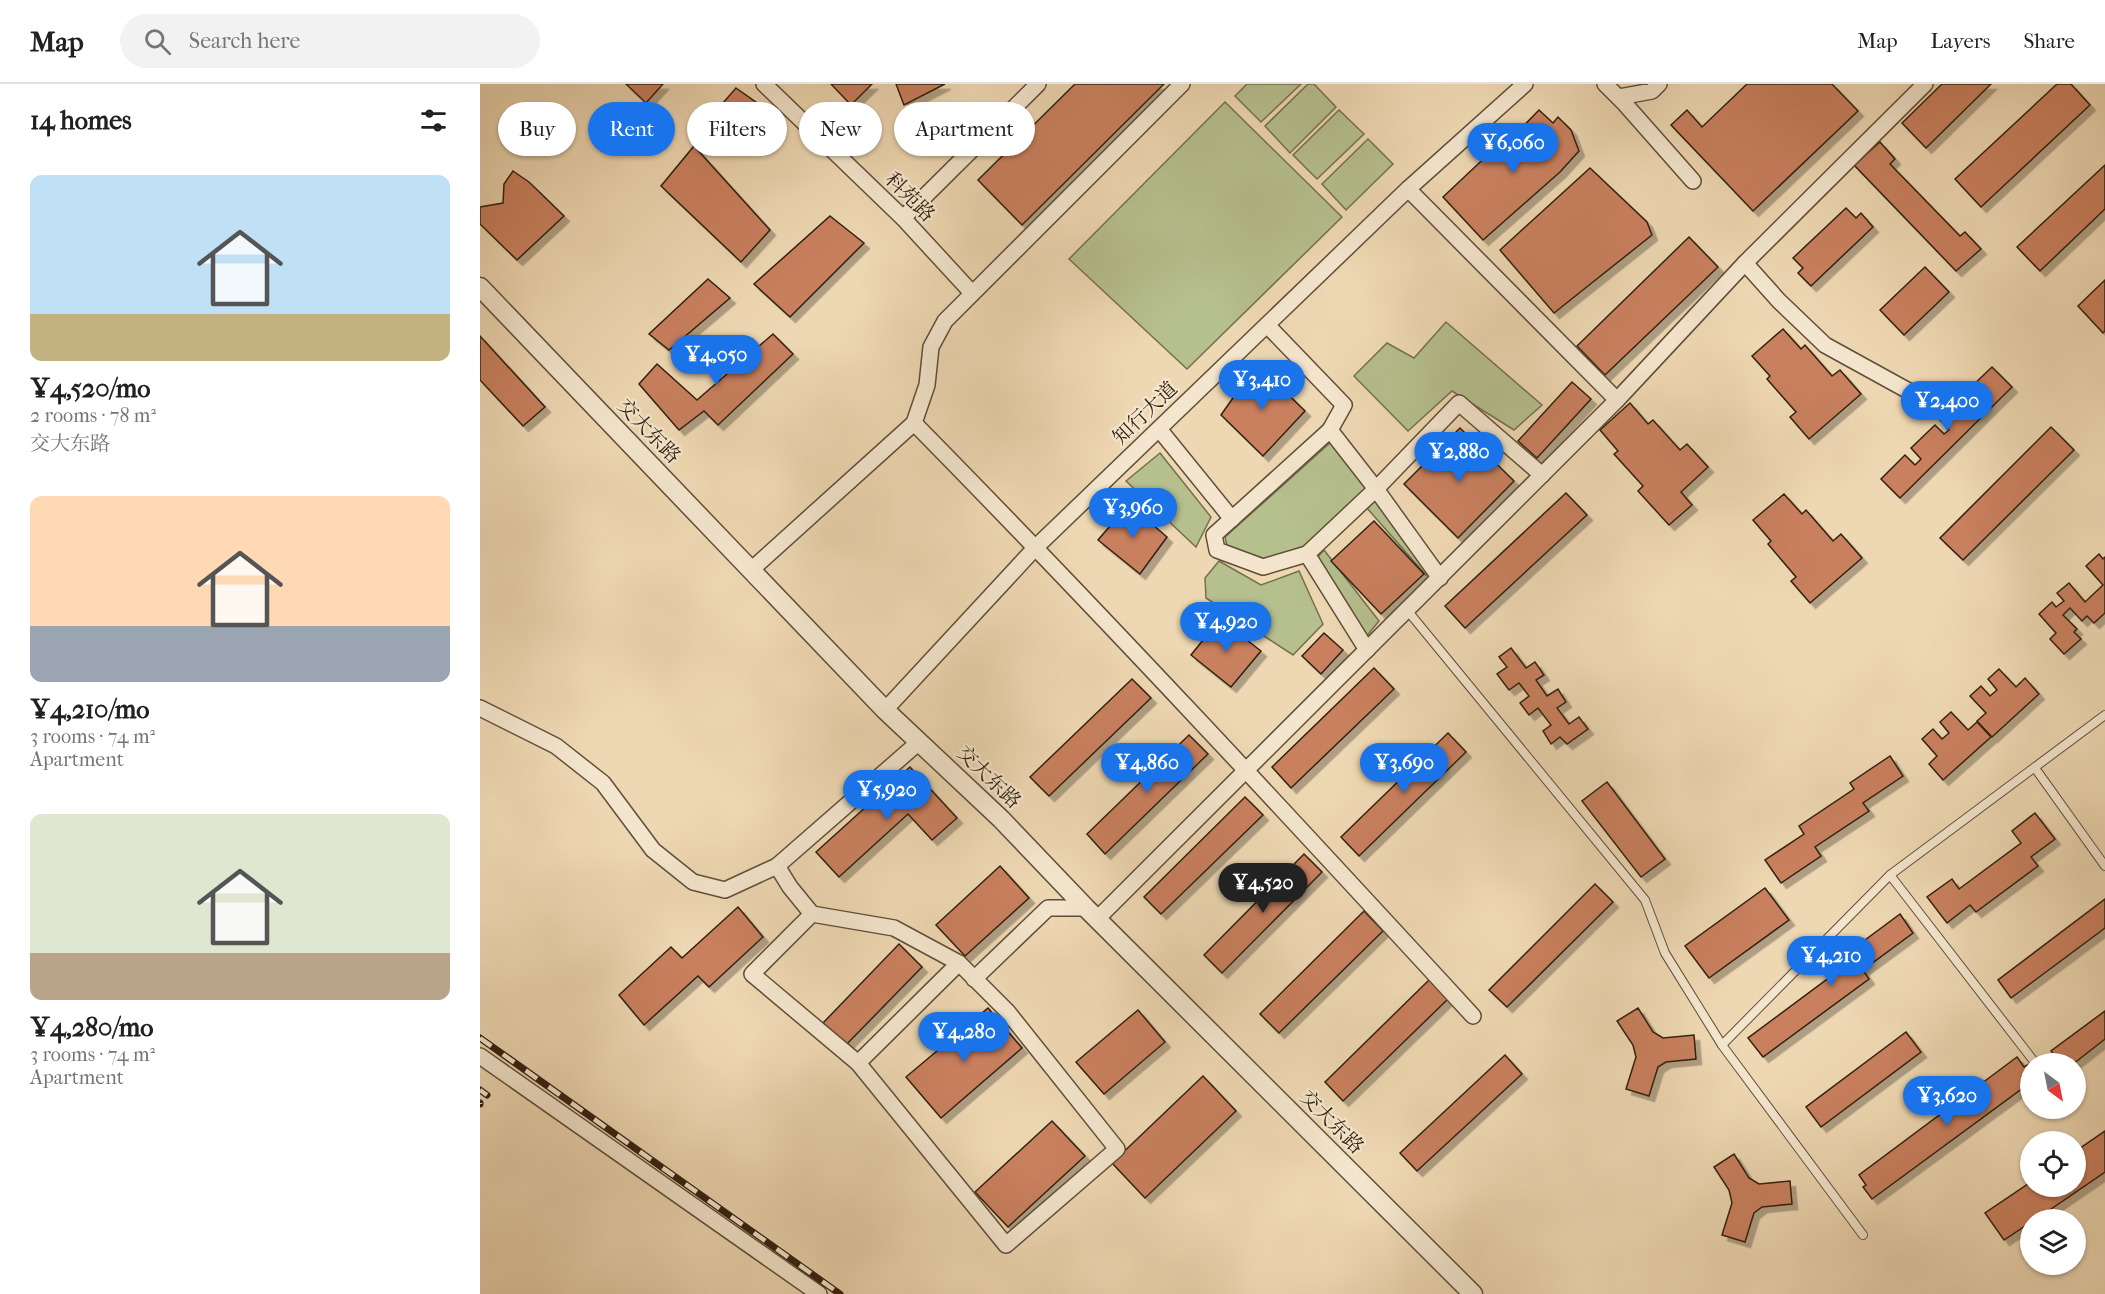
<!DOCTYPE html>
<html lang="en">
<head>
<meta charset="utf-8">
<style>
	body { margin:0; font-family:"IM FELL French Canon","Noto Serif SC",serif; background:#f2f2f2; color:#202124; height:100vh; display:flex; flex-direction:column; font-size:22px; white-space:nowrap }
	* { box-sizing:border-box; margin:0 }
	p { font-size:20px; color:#757577 }
	.icon { flex:none; width:33px; height:33px; fill:none; stroke:currentColor; stroke-width:2; stroke-linecap:round; stroke-linejoin:round }
	.map { position:relative; flex:1; overflow:hidden }
	.details { display:flex; flex-direction:column; background:#fff; width:480px }
	.details>* { flex:none }
	.hud { position:absolute; left:18px; top:18px; width:570px; height:54px; display:flex; gap:12px }
	.needle { width:39px; rotate:148deg }
	.controls { position:absolute; left:1540px; top:969px; display:grid; gap:12px }
	.controls a { display:grid; place-items:center; width:66px; height:66px; border-radius:50%; background:#fff; box-shadow:0 2px 4px #0004; font-size:30px }
	.price { position:absolute; translate:-50% -51px; padding:0 14px; border-radius:21px; background:#1a73e8; color:#fff; font-size:20px; line-height:39px; filter:drop-shadow(0 2px 3px #0008) }
	.price::after { content:''; position:absolute; left:50%; top:36px; width:18px; height:14px; margin-left:-9px; background:inherit; clip-path:polygon(0 0,100% 0,50% 100%) }
	.price.on { background:#222; color:#fff }
	ul { padding:0; list-style:none }
	li { display:grid; align-content:center; gap:12px; height:318px; padding:0 30px }
	li span { display:grid; place-items:center; height:186px; border-radius:12px; color:#555 }
	li>.icon { margin-inline-start:auto }
	span .icon { width:108px; height:108px; fill:#fffc; stroke-width:1 }
	li b { font-size:26px }
	h2 { display:flex; justify-content:space-between; align-items:center; height:72px; padding:0 30px; font-size:26px }
	.tag { padding:0 21px; border-radius:27px; background:#fff; box-shadow:0 2px 4px #0004; font-size:21px; line-height:54px }
	.tag.on { background:#1a73e8; color:#fff }
	header { display:flex; align-items:center; gap:36px; box-sizing:border-box; height:84px; padding:0 30px; background:#fff; border-bottom:2px solid #e0e0e0 }
	header strong { font-size:28px }
	nav { display:flex; gap:33px; margin-inline-start:auto; font-size:21px }
	.search { width:420px; height:54px; background:#f2f2f2; display:flex; align-items:center; gap:15px; box-sizing:border-box; padding:0 21px; border-radius:33px; color:#757577; font-size:22px }
	main { display:flex; flex:1; min-height:0 }
	.map>svg:first-child { display:block }
	.green { fill:#b6bf8e; stroke:#74704e; stroke-width:1.5 }
	.building { fill:#c9805e; stroke:#31200f; stroke-width:1.5; filter:url(#shadow) }
	.lines { fill:none; stroke-linecap:round; stroke-linejoin:round }
	.service-casing { stroke:#604e38; stroke-width:10 }
	.minor-casing { stroke:#604e38; stroke-width:18 }
	.tertiary-casing { stroke:#604e38; stroke-width:21 }
	.service { stroke:#f4e6ce; stroke-width:8 }
	.minor { stroke:#f4e6ce; stroke-width:15 }
	.tertiary { stroke:#f4e6ce; stroke-width:18 }
	.rail-casing { stroke:#31200f; stroke-width:7 }
	.rail { stroke:#f4e6ce; stroke-width:4.5; stroke-dasharray:14; stroke-linecap:butt }
	.labels { text-anchor:middle; dominant-baseline:central; stroke-width:4.5; stroke-linejoin:round; paint-order:stroke }
	.street-label { font-size:20px; fill:#31200f; stroke:#f4e6ce }
</style>
</head>
<body>
<header>
<strong>Map</strong>
<div class="search"><svg class="icon" aria-label="search" viewBox="0 0 24 24"><circle cx="10" cy="10" r="6"/><path d="M15 15l6 6"/></svg>Search here</div>
<nav><a>Map</a><a>Layers</a><a>Share</a></nav>
</header>
<main>
<section class="details">
<h2>14 homes<svg class="icon" aria-label="filters" viewBox="0 0 24 24"><path d="M4 7h16M4 17h16"/><circle cx="9" cy="7" r="2"/><circle cx="15" cy="17" r="2"/></svg></h2>
<ul>
<li><span style="background:linear-gradient(#bfe0f5 75%,#c2b280 0)"><svg class="icon" aria-label="home" viewBox="0 0 24 24"><path d="M3 11l9-7 9 7M6 9v11h12V9"/></svg></span><div><b>¥4,520/mo</b><p>2 rooms · 78 m²</p><p>交大东路</p></div></li>
<li><span style="background:linear-gradient(#ffd9b3 70%,#9aa5b1 0)"><svg class="icon" aria-label="home" viewBox="0 0 24 24"><path d="M3 11l9-7 9 7M6 9v11h12V9"/></svg></span><div><b>¥4,210/mo</b><p>3 rooms · 74 m²</p><p>Apartment</p></div></li>
<li><span style="background:linear-gradient(#dfe7d0 75%,#b9a48a 0)"><svg class="icon" aria-label="home" viewBox="0 0 24 24"><path d="M3 11l9-7 9 7M6 9v11h12V9"/></svg></span><div><b>¥4,280/mo</b><p>3 rooms · 74 m²</p><p>Apartment</p></div></li>
</ul>
</section>
<div class="map">
<svg width="1625" height="1210" viewBox="0 0 1625 1210">
	<defs>
		<filter id="shadow"><feDropShadow dx="5.5" dy="5.5" stdDeviation="0" flood-color="#0004"/></filter>
	</defs>
	<rect width="100%" height="100%" fill="#eed8b3"/>
	<filter id="stains"><feTurbulence type="fractalNoise" baseFrequency=".00333" numOctaves="4"/><feColorMatrix values="0 0 0 0 .2 0 0 0 0 .09 0 0 0 0 .02 0 0 0 .5 -.17"/></filter>
	<radialGradient id="worn" r=".72"><stop offset=".6" stop-color="#630" stop-opacity="0"/><stop offset="1" stop-color="#630" stop-opacity=".3"/></radialGradient>
	<g class="green">
		<path d="M767,0H821L781,38L755,12Z"/>
		<path d="M828,0H834L856,23L810,69L785,42Z"/>
		<path d="M745,18L862,133L707,285L589,175Z"/>
		<path d="M859,26L884,50L837,95L813,71Z"/>
		<path d="M888,55L913,80L866,126L842,100Z"/>
		<path d="M966,238L1062,321L1034,346L972,307L928,347L874,292L907,259L934,274Z"/>
		<path d="M851,358L888,403L825,464L788,476L747,462L745,453Z"/>
		<path d="M680,369L731,433L716,463L646,397Z"/>
		<path d="M895,415L950,486L946,491L886,423Z"/>
		<path d="M844,466L899,537L886,553L835,476Z"/>
		<path d="M739,477L781,501L819,487L843,540L813,571L726,514L725,494Z"/>
	</g>
	<g class="building">
		<path d="M146,0H183L166,19Z"/>
		<path d="M351,0H392L371,21Z"/>
		<path d="M416,0H465L424,21Z"/>
		<path d="M595,0H684L542,141L498,96Z"/>
		<path d="M1267,0H1352L1378,27L1273,127L1191,41L1207,26L1222,43Z"/>
		<path d="M1462,0H1511L1446,64L1422,39Z"/>
		<path d="M1577,0H1591L1610,21L1501,123L1475,95Z"/>
		<path d="M256,4L290,28L263,48L236,27Z"/>
		<path d="M1059,26L1073,39L1078,33L1091,46L1099,67L1080,88L1003,156L963,113L1015,64L1020,66Z"/>
		<path d="M1400,58L1415,75L1410,80L1480,152L1485,148L1501,165L1476,187L1374,81Z"/>
		<path d="M214,62L290,146L261,178L181,102Z"/>
		<path d="M1625,81V125L1560,187L1537,163Z"/>
		<path d="M1110,84L1167,138L1172,151L1074,229L1020,166Z"/>
		<path d="M33,87L49,98L84,132L37,176L0,140V123L23,119L24,100Z"/>
		<path d="M1366,124L1376,134L1381,129L1393,143L1331,202L1318,189L1323,184L1313,174Z"/>
		<path d="M350,132L384,159L310,233L274,200Z"/>
		<path d="M1209,153L1238,183L1125,291L1097,262Z"/>
		<path d="M1445,183L1469,208L1424,251L1400,226Z"/>
		<path d="M228,195L250,214L189,266L169,250Z"/>
		<path d="M1625,196V247L1623,249L1598,222Z"/>
		<path d="M1303,245L1321,265L1325,261L1352,292L1360,286L1381,310L1329,355L1310,333L1316,328L1287,295L1290,292L1272,272Z"/>
		<path d="M293,250L313,270L238,341L224,327L199,346L159,300L177,280L217,316Z"/>
		<path d="M0,252L65,323L43,342L0,296Z"/>
		<path d="M777,280L825,327L783,372L741,331Z"/>
		<path d="M1512,283L1532,303L1420,414L1401,395L1425,371L1435,381L1441,375L1431,364L1455,341L1464,350L1469,346L1459,335L1483,312L1493,322L1498,316L1488,306Z"/>
		<path d="M1092,298L1111,315L1057,374L1038,357Z"/>
		<path d="M1150,319L1168,340L1173,336L1200,366L1207,360L1228,383L1201,408L1212,421L1189,441L1158,407L1163,402L1134,370L1138,367L1120,346Z"/>
		<path d="M1571,343L1594,366L1483,476L1460,454Z"/>
		<path d="M980,344L1034,397L978,454L924,400Z"/>
		<path d="M1086,409L1107,431L985,544L965,522Z"/>
		<path d="M1304,410L1322,430L1326,426L1353,457L1361,450L1382,474L1330,519L1311,497L1316,493L1288,460L1291,457L1273,436Z"/>
		<path d="M649,420L687,453L660,490L618,456Z"/>
		<path d="M894,437L944,490L901,530L851,477Z"/>
		<path d="M1619,470L1623,475L1625,473V529L1614,539L1607,532L1602,537L1590,524L1583,531L1597,545L1594,548L1601,555L1584,570L1570,555L1576,549L1559,530L1572,518L1576,523L1584,517L1577,509L1589,499L1605,518L1623,501L1606,482Z"/>
		<path d="M740,535L781,567L751,603L711,571Z"/>
		<path d="M844,549L863,566L841,590L822,572Z"/>
		<path d="M1031,564L1046,584L1055,578L1064,591L1056,596L1067,612L1078,605L1086,618L1077,624L1089,640L1099,633L1108,645L1087,660L1080,653L1071,660L1063,647L1071,641L1058,624L1049,631L1040,619L1049,612L1039,599L1029,606L1017,590L1027,583L1019,573Z"/>
		<path d="M894,584L914,605L811,704L792,683Z"/>
		<path d="M1519,585L1536,603L1545,594L1559,610L1512,653L1497,637L1506,629L1490,612L1501,602L1510,612L1517,606L1508,595Z"/>
		<path d="M652,595L671,614L569,712L550,693Z"/>
		<path d="M1471,628L1488,646L1497,638L1511,653L1463,696L1449,680L1457,672L1442,655L1453,645L1462,655L1469,649L1460,638Z"/>
		<path d="M968,649L986,668L879,772L861,753Z"/>
		<path d="M709,651L728,670L625,770L607,750Z"/>
		<path d="M1410,672L1423,692L1383,719L1389,727L1335,763L1341,772L1301,799L1285,776L1324,750L1319,742L1374,705L1370,699Z"/>
		<path d="M430,683L477,734L452,756L428,730L359,793L336,768Z"/>
		<path d="M1127,698L1185,775L1161,793L1102,717Z"/>
		<path d="M765,713L783,731L681,830L664,813Z"/>
		<path d="M1555,729L1575,755L1551,773L1558,782L1496,828L1490,821L1467,839L1447,813L1472,795L1479,805L1541,759L1532,747Z"/>
		<path d="M824,770L842,788L742,889L724,871Z"/>
		<path d="M520,782L549,814L485,872L456,841Z"/>
		<path d="M1115,800L1133,818L1027,923L1009,906Z"/>
		<path d="M1285,804L1309,836L1229,894L1205,862Z"/>
		<path d="M1625,815V844L1531,914L1518,896Z"/>
		<path d="M258,823L283,853L229,903L218,892L164,941L139,911L191,863L202,874Z"/>
		<path d="M884,827L903,847L799,949L780,930Z"/>
		<path d="M1420,830L1433,849L1383,886L1389,895L1283,973L1268,954L1370,878L1365,871Z"/>
		<path d="M419,860L442,883L366,961L343,939Z"/>
		<path d="M950,895L969,914L863,1017L845,998Z"/>
		<path d="M508,924L542,964L461,1034L426,993Z"/>
		<path d="M1158,924L1173,948L1183,954L1214,951L1216,975L1186,978L1178,983L1169,1012L1146,1005L1156,973L1153,961L1137,937Z"/>
		<path d="M658,926L685,958L624,1010L596,978Z"/>
		<path d="M1625,927V955L1593,980H1581L1571,967Z"/>
		<path d="M1426,948L1441,968L1341,1043L1326,1023Z"/>
		<path d="M1025,971L1042,990L937,1087L920,1069Z"/>
		<path d="M1537,973L1544,983L1549,980L1551,983V998L1392,1115L1383,1103L1386,1101L1379,1091Z"/>
		<path d="M723,992L756,1027L665,1114L632,1079Z"/>
		<path d="M572,1037L605,1072L528,1143L495,1108Z"/>
		<path d="M1625,1047V1088L1555,1136H1551V1138L1524,1156L1505,1129L1551,1098V1102H1596V1067Z"/>
		<path d="M1254,1070L1269,1094L1279,1100L1310,1097L1312,1120L1282,1123L1274,1129L1265,1158L1242,1151L1252,1119L1249,1106L1234,1083Z"/>
	</g>
	<g class="lines">
		<g class="service-casing">
			<g id="service">
				<path d="M927,526L1165,816L1185,869L1242,961"/>
				<path d="M1555,684L1625,782"/>
				<path d="M1410,791L1556,980"/>
				<path d="M1383,1151L1242,961L1410,791L1625,631"/>
			</g>
		</g>
		<g class="minor-casing">
			<g id="minor">
				<path d="M284,0L423,134L492,209"/>
				<path d="M1125,0L1145,20L1213,97"/>
				<path d="M1139,13L1172,7L1179,0"/>
				<path d="M928,105L1137,316"/>
				<path d="M423,134L558,0"/>
				<path d="M1265,179L1299,217L1345,261L1445,316"/>
				<path d="M787,241L864,321L850,346L896,405L827,470L887,566"/>
				<path d="M434,339C625,533 809,732 993,932"/>
				<path d="M679,345L752,435"/>
				<path d="M827,470L783,483L737,466L734,451L850,346"/>
				<path d="M271,486L434,339L447,301L451,263L465,237L702,0"/>
				<path d="M960,494L896,405L979,319L1062,391"/>
				<path d="M0,624L76,662L123,699L173,766L213,798L245,806L297,782L439,658"/>
				<path d="M405,626L556,463L928,105L1045,0"/>
				<path d="M297,782L310,803L332,830L414,844L479,879L378,979"/>
				<path d="M332,830L272,890L378,979L526,1161L637,1065L527,927L479,879"/>
				<path d="M617,835L1137,316L1265,179L1445,0"/>
				<path d="M494,895L568,824H606"/>
				<path d="M0,972L339,1210"/>
			</g>
		</g>
		<g class="tertiary-casing">
			<path id="tertiary" d="M0,203L405,626L521,735L606,824L993,1210"/>
		</g>
		<use href="#service" class="service"/>
		<use href="#minor" class="minor"/>
		<use href="#tertiary" class="tertiary"/>
		<g class="rail-casing">
			<g id="rail">
				<path d="M0,954L360,1210"/>
				<path d="M0,1006L7,1011"/>
				<path d="M0,1019V1020"/>
			</g>
		</g>
		<use href="#rail" class="rail"/>
	</g>
	<g class="labels">
		<g class="street-label">
			<text transform="translate(430 113) rotate(45)">科苑路</text>
			<text transform="translate(665 329) rotate(-44)">知行大道</text>
			<text transform="translate(169 347) rotate(46)">交大东路</text>
			<text transform="translate(509 693) rotate(44)">交大东路</text>
			<text transform="translate(852 1038) rotate(45)">交大东路</text>
		</g>
	</g>
	<rect width="100%" height="100%" filter="url(#stains)"/>
	<rect width="100%" height="100%" fill="url(#worn)"/>
</svg>
<div class="controls">
<a><svg class="needle" viewBox="-14 -14 28 28"><path d="M0-13l5 13h-10z" fill="#e53935"/><path d="M0 13l5-13h-10z" fill="#757577"/></svg></a>
<a><svg class="icon" aria-label="locate" viewBox="0 0 24 24"><circle cx="12" cy="12" r="6"/><path d="M12 2v4M12 18v4M2 12h4M18 12h4"/></svg></a>
<a><svg class="icon" aria-label="layers" viewBox="0 0 24 24"><path d="M12 4l9 5-9 5-9-5zM3 14l9 5 9-5"/></svg></a>
</div>
<b class="price" style="left:1033px;top:90px">¥6,060</b>
<b class="price" style="left:236px;top:302px">¥4,050</b>
<b class="price" style="left:782px;top:327px">¥3,410</b>
<b class="price" style="left:1467px;top:348px">¥2,400</b>
<b class="price" style="left:979px;top:399px">¥2,880</b>
<b class="price" style="left:653px;top:455px">¥3,960</b>
<b class="price" style="left:746px;top:569px">¥4,920</b>
<b class="price" style="left:667px;top:710px">¥4,860</b>
<b class="price" style="left:924px;top:710px">¥3,690</b>
<b class="price" style="left:407px;top:737px">¥5,920</b>
<b class="price on" style="left:783px;top:830px">¥4,520</b>
<b class="price" style="left:1351px;top:903px">¥4,210</b>
<b class="price" style="left:484px;top:979px">¥4,280</b>
<b class="price" style="left:1467px;top:1043px">¥3,620</b>
<div class="hud">
<a class="tag">Buy</a>
<a class="tag on">Rent</a>
<a class="tag">Filters</a>
<a class="tag">New</a>
<a class="tag">Apartment</a>
</div>
</div>
</main>
</body>
</html>
